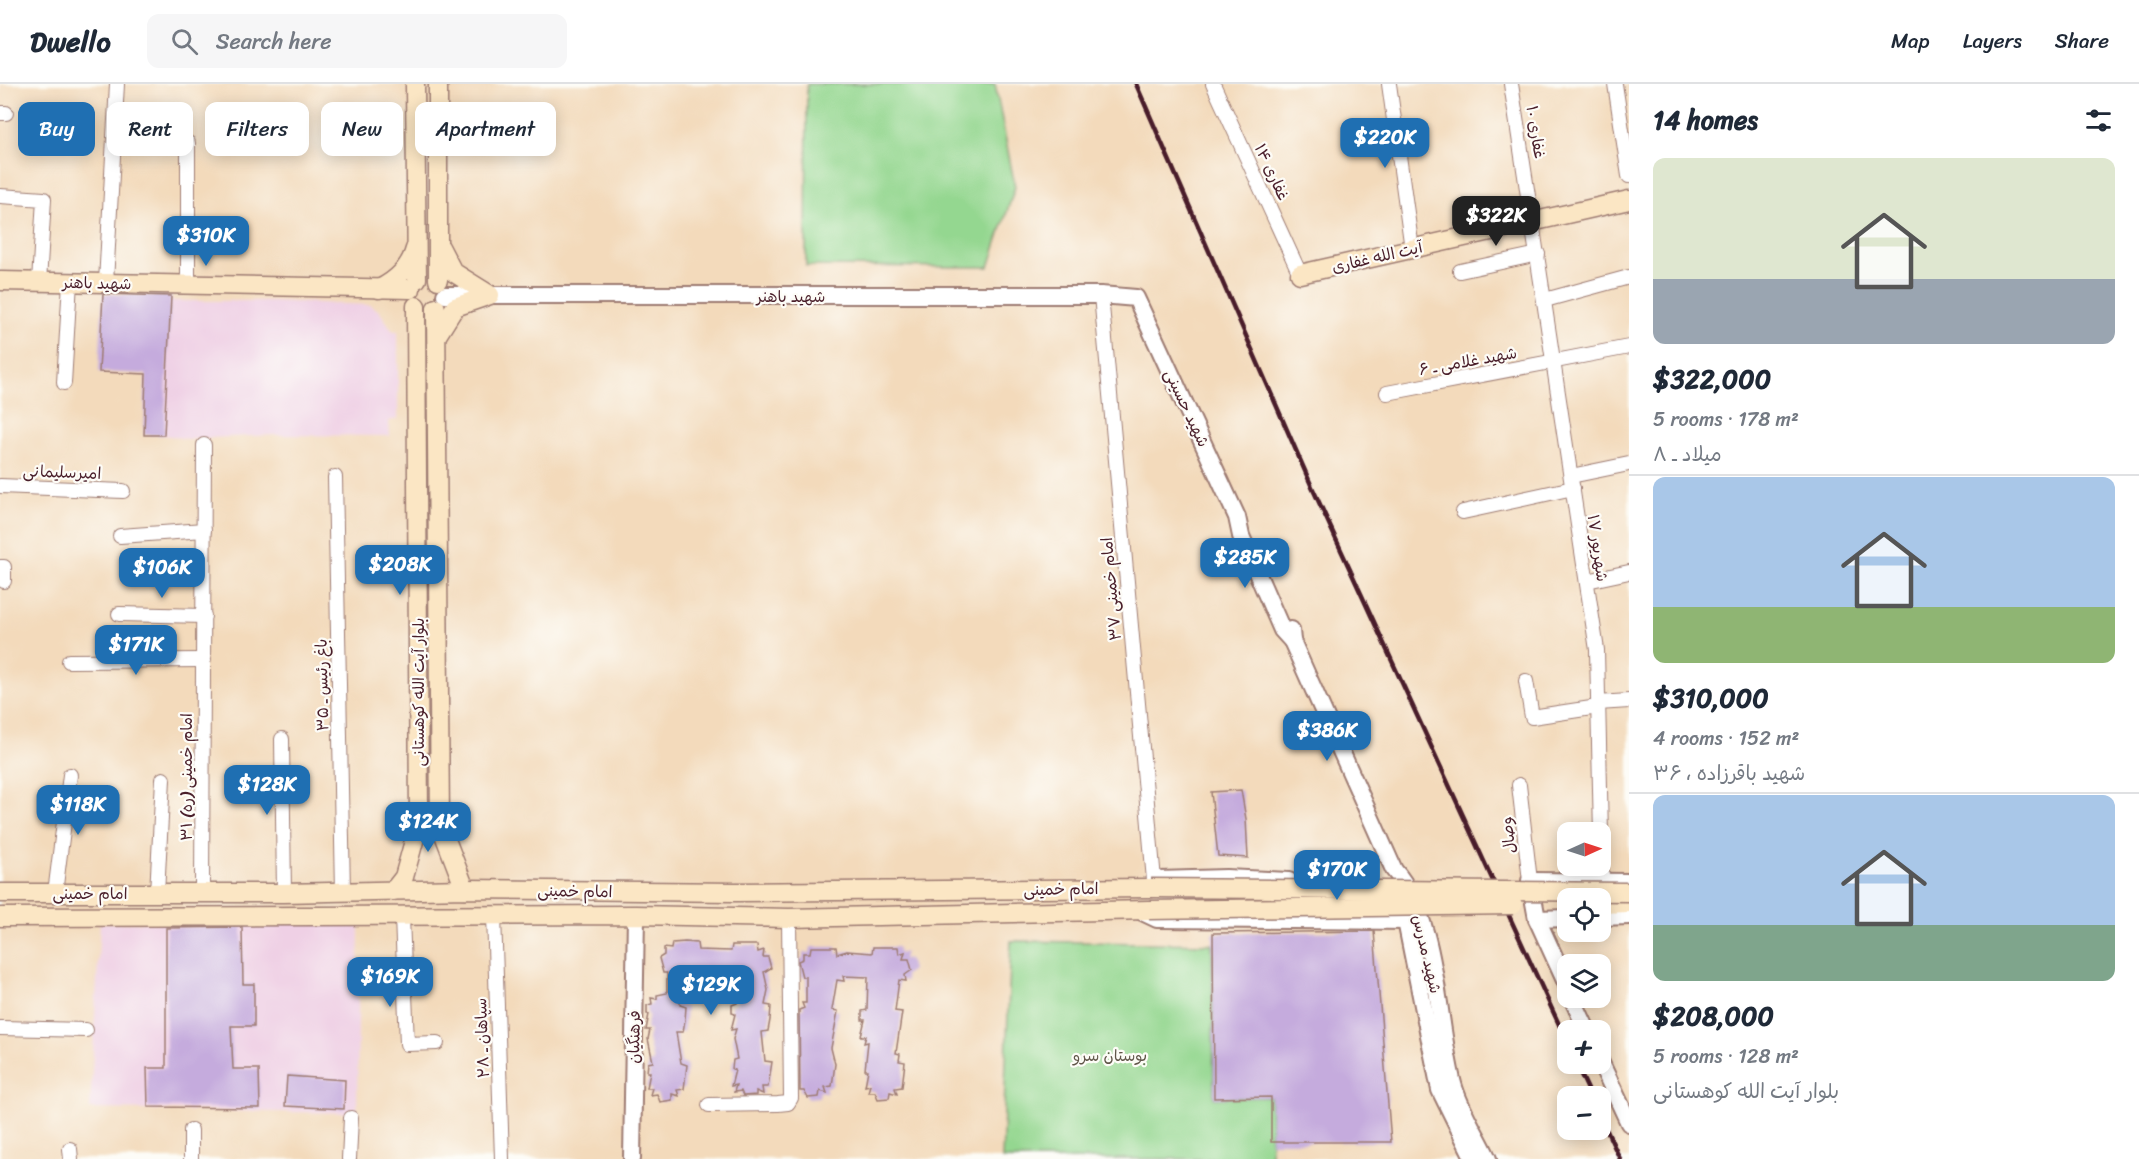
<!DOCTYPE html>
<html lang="en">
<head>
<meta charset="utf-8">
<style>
	body { margin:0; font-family:Sriracha,"Playpen Sans Arabic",sans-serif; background:#f6f6f7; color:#1f2937; height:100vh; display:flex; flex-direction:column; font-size:22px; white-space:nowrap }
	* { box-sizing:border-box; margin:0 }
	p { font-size:20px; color:#747a83 }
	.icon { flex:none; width:33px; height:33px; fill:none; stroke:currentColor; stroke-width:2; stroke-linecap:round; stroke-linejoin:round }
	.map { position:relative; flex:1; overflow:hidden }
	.panel { display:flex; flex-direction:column; background:#fff; width:510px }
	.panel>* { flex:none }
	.guide { position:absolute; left:18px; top:18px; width:570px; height:54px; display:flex; gap:12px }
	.needle { width:39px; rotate:87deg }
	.fabs { position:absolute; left:1557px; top:738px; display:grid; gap:12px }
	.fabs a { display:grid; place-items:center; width:54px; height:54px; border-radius:12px; background:#fff; box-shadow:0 3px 15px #0003; font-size:30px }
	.price { position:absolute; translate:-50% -51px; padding:0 14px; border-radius:12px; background:#1f6fb2; color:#fff; font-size:20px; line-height:39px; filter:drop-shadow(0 2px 3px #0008) }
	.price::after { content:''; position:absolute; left:50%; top:36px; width:18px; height:14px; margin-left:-9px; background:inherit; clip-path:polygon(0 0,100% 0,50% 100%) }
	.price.on { background:#222; color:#fff }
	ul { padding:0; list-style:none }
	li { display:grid; align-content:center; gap:12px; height:318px; padding:0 24px }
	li+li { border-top:2px solid #e0e1e3 }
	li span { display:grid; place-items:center; height:186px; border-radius:12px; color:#555 }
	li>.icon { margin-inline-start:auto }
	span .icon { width:108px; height:108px; fill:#fffc; stroke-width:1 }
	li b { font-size:26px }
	h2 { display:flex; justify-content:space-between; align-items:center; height:72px; padding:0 24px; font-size:26px }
	.chip { padding:0 21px; border-radius:12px; background:#fff; box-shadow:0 3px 15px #0003; font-size:21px; line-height:54px }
	.chip.on { background:#1f6fb2; color:#fff }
	header { display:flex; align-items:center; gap:36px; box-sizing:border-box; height:84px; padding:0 30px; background:#fff; border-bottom:2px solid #e0e1e3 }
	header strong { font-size:28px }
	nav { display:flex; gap:33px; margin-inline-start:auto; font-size:21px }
	.search { width:420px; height:54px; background:#f6f6f7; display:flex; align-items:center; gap:15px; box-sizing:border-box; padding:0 21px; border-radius:12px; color:#747a83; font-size:22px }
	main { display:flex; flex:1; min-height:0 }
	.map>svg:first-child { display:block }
	.built { fill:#efd0e5 }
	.green { fill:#94d790; stroke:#6f7b5e; stroke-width:1.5 }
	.building { fill:#c5abdd }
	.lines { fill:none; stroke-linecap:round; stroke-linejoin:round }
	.minor-casing { stroke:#9e7c73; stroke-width:16 }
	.tertiary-casing { stroke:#9e7c73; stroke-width:20 }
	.secondary-casing { stroke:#9e7c73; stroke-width:21 }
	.minor { stroke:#fff; stroke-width:14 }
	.tertiary { stroke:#fff; stroke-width:16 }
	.secondary { stroke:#fbe6c4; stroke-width:18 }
	.rail { stroke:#4a1f2b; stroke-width:4.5 }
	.secondary-bridge-casing { stroke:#9e7c73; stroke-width:21; stroke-linecap:butt }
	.secondary-bridge { stroke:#fbe6c4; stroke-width:18 }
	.labels { text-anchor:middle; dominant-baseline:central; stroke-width:4.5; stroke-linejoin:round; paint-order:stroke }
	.street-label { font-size:16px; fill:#4a1f2b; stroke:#fdfcf7 }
	.park-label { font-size:16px; fill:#605649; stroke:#fdfcf7 }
</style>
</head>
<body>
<header>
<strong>Dwello</strong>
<div class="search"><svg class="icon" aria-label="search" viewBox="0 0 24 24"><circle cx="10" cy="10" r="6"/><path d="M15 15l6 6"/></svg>Search here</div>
<nav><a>Map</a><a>Layers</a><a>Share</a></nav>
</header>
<main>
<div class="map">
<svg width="1629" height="1075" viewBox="0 0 1629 1075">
	<rect width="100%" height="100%" fill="#fdfcf7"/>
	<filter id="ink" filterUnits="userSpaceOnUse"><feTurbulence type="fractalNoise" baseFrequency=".0167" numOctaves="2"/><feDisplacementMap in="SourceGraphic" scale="12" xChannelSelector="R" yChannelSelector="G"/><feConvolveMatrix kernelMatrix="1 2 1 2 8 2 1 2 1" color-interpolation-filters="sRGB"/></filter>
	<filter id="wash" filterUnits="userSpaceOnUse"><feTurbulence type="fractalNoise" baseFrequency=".008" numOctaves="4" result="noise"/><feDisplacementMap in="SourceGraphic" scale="24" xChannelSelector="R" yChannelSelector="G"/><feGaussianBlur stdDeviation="1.35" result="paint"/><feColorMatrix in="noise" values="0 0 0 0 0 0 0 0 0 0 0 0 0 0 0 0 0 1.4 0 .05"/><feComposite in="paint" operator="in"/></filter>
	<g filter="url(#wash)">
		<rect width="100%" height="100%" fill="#f3dabb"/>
		<g class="built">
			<path d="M171,217H272L371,221L379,227L393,247H398V335L389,337L390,352L274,351L187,355L164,351Z"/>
			<path d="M359,837L357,1029L90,1025L100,839Z"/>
		</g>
		<g class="green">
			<path d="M807,0H995L1015,103L989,183L806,182Z"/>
			<path d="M1011,857L1212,860L1214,1014L1271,1013V1075H1002Z"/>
		</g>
		<g id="blocks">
			<g class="building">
				<path d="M103,210L171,212L164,351H144L146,290L99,288Z"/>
				<path d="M1241,706L1246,735L1248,774L1218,772L1211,708Z"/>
				<path d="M242,843L243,900H254V942H231L233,985H259L260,1024L148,1023L147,984H166V844Z"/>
				<path d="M1374,847L1391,1058H1271V1013L1214,1014L1213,849Z"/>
				<path d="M685,858L697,859L698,866L731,867L732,861H757L758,868L764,866L763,873H768L771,884L764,888L768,906L765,921L771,922L770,936L768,947L762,948L765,977L772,978L768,1003H762L763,1010L756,1007V1011L743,1012L741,1007L734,1008L736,1001L731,1002L735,986L732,985L733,976L737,975L733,955L736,945L731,946L735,930L732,929V921L737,919L732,895L727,897L698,892L699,897L683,895L680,921L686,923L685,936L683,948H676L681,979L687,981L684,1005L677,1006L679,1012L672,1010V1016L660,1018L657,1010L650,1011L652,1004H647L650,988H647L648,979L653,978L648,955L650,946H646L649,930H647V921L652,920L651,914L657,915V911L667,909V889H663L659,874L664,871V864L671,865L672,859Z"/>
				<path d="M811,863H836L837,870L847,867L872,869L873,863H898L899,870L905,868L903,875H909L912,886L905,891L906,897L899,896L895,927L902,928L896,969L900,970L899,977L905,978L902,1003L895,1004L897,1010L890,1008L889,1014L878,1015L875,1008H868L870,1001L865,1002L868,986H865L868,958L864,959L866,952H861L865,936H862V927L867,926L868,893L843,892L844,897L837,896L832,926L838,927L831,964L835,980L832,1002L825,1003L827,1009L820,1007L819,1013L808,1014L804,1007H800L799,926L804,924L802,919H806V893H802L798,877L803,875V869H810Z"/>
				<path d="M287,992L345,996L344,1025L285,1022Z"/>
			</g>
		</g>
	</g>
	<g filter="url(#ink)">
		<use href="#blocks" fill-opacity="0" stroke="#9e7c73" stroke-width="1.5"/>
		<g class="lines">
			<g class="minor-casing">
				<g id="minor">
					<path d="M1213,0L1300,190"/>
					<path d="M1389,0L1412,165"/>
					<path d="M1511,0L1597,566L1602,798"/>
					<path d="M1615,0L1629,92"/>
					<path d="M0,29H6"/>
					<path d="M0,112L44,115L39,198"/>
					<path d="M1460,187L1538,170"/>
					<path d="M106,198L117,0"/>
					<path d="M188,201V59"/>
					<path d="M1101,211L1154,796"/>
					<path d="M1545,216L1629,193"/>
					<path d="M64,299L70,198"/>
					<path d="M1387,309L1629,263"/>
					<path d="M1571,392L1629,380"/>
					<path d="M335,393L343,808"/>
					<path d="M0,402L123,407"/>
					<path d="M1463,428L1573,404"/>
					<path d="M120,452L204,446"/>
					<path d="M0,483H4V497"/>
					<path d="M1587,497L1629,488"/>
					<path d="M119,530L204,532"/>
					<path d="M69,577L204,576"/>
					<path d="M1526,597L1532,633L1598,623"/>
					<path d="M1598,619L1629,617"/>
					<path d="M282,655L284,809"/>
					<path d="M1519,701L1530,797"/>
					<path d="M55,809L70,691"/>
					<path d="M157,809L163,695"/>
					<path d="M202,809L204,361"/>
					<path d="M494,831L502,1075"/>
					<path d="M402,833L407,960L437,959"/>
					<path d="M0,944L86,946"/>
					<path d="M709,1021L778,1020L788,1019L791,1014L789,834"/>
					<path d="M191,1046V1075"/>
					<path d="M70,1065L71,1075"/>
					<path d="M349,1075L351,1034"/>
				</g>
			</g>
			<g class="tertiary-casing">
				<g id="tertiary">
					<path d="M445,211H1101L1136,214L1237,433L1241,452L1282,546L1292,557"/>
					<path d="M1291,546L1292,557L1394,786C1439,837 1436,935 1453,1000C1460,1026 1477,1051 1488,1075"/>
					<path d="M1159,796L1226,794L1289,797"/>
					<path d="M1396,813L1406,837L1440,1006L1474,1075"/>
					<path d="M1138,826L1157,835L1414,837"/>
					<path d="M1600,833L1629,832"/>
					<path d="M1537,835L1568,834"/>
					<path d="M1568,903L1537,835L1530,797L1629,798"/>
					<path d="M1572,914L1587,946"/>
					<path d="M1600,977L1629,1039"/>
					<path d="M632,1075L636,831"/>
				</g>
			</g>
			<g class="secondary-casing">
				<g id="secondary">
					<path d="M415,0L417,195"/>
					<path d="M438,0V196"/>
					<path d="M1300,190L1629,116"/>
					<path d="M0,197L411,205"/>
					<path d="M379,205C397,196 410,184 415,165"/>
					<path d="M436,224L440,740L465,805"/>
					<path d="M438,250L455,223L490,211L453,188L440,163"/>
					<path d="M393,807L404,793L419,739L416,222"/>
					<path d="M0,809H284L465,805L735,808L1151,804"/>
					<path d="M1600,820L1629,819"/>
					<path d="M0,833L636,831L789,834L1149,826"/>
				</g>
			</g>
			<use href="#minor" class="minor"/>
			<use href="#tertiary" class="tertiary"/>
			<use href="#secondary" class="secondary"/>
			<g class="rail">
				<path d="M1136,0L1312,403L1568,960"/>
				<path d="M1576,980L1591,1012"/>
				<path d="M1600,1032L1620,1075"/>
			</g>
			<g class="secondary-bridge-casing">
				<g id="secondary-bridge">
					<path d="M1151,804L1629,808"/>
					<path d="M1149,826L1513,821"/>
				</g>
			</g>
			<use href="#secondary-bridge" class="secondary-bridge"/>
		</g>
	</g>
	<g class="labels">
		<g class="street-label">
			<text transform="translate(1536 48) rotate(81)">غفاری ۱۰</text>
			<text transform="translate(1272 88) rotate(65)">غفاری ۱۴</text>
			<text transform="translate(1377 173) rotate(-13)">آیت الله غفاری</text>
			<text transform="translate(97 199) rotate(1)">شهید باهنر</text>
			<text x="791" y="212">شهید باهنر</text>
			<text transform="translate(1468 277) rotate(-10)">شهید غلامی ـ ۶</text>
			<text transform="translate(1187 324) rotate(65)">شهید حسینی</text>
			<text transform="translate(62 388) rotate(2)">امیرسلیمانی</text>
			<text transform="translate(1598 464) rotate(82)">۱۷ شهریور</text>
			<text transform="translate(1111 505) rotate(-95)">امام خمینی ۳۷</text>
			<text transform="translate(322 601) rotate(-91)">باغ رئیس ـ ۳۵</text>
			<text transform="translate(418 608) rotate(-90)">بلوار آیت الله کوهستانی</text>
			<text transform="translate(186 693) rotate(-90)">امام خمینی (ره) ۳۱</text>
			<text transform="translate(1508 751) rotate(-97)">وصال</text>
			<text transform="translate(1061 805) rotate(-1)">امام خمینی</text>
			<text transform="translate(575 807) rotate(1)">امام خمینی</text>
			<text x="90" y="809">امام خمینی</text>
			<text transform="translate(1427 870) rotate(77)">شهید مدرس</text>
			<text transform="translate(634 953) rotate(-89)">فرهنگیان</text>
			<text transform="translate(482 954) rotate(-92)">سپاهان ـ ۲۸</text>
		</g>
		<g class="park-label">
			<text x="1110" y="971">بوستان سرو</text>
		</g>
	</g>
</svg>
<div class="fabs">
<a><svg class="needle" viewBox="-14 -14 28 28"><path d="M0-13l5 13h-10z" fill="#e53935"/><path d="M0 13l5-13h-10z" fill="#747a83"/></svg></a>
<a><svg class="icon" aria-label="locate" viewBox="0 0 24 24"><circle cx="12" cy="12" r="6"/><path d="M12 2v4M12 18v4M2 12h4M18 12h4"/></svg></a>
<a><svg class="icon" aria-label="layers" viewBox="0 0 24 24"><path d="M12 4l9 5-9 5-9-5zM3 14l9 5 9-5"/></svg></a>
<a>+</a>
<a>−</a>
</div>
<b class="price" style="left:1385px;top:85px">$220K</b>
<b class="price on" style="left:1496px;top:163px">$322K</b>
<b class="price" style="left:206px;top:183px">$310K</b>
<b class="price" style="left:1245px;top:505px">$285K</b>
<b class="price" style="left:400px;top:512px">$208K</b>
<b class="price" style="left:162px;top:515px">$106K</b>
<b class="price" style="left:136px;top:592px">$171K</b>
<b class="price" style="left:1327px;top:678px">$386K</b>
<b class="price" style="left:267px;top:732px">$128K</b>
<b class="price" style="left:78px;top:752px">$118K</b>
<b class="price" style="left:428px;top:769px">$124K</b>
<b class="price" style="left:1337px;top:817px">$170K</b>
<b class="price" style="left:390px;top:924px">$169K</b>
<b class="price" style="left:711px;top:932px">$129K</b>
<div class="guide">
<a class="chip on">Buy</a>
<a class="chip">Rent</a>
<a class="chip">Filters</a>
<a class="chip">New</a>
<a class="chip">Apartment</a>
</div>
</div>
<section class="panel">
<h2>14 homes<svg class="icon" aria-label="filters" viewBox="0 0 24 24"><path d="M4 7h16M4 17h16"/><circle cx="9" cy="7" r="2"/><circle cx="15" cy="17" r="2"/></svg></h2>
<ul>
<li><span style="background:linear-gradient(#dfe7d0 65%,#9aa5b1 0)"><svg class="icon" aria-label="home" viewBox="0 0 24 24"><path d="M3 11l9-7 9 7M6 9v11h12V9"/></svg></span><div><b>$322,000</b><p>5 rooms · 178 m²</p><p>میلاد ـ ۸</p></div></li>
<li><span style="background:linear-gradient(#a9c7e8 70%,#8fb573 0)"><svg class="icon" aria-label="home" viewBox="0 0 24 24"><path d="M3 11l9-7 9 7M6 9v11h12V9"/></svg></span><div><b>$310,000</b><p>4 rooms · 152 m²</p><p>شهید باقرزاده ، ۳۶</p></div></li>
<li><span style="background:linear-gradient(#a9c7e8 70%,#7fa58c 0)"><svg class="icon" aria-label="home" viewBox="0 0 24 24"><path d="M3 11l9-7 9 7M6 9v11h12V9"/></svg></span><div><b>$208,000</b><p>5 rooms · 128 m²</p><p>بلوار آیت الله کوهستانی</p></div></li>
</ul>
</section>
</main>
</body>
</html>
